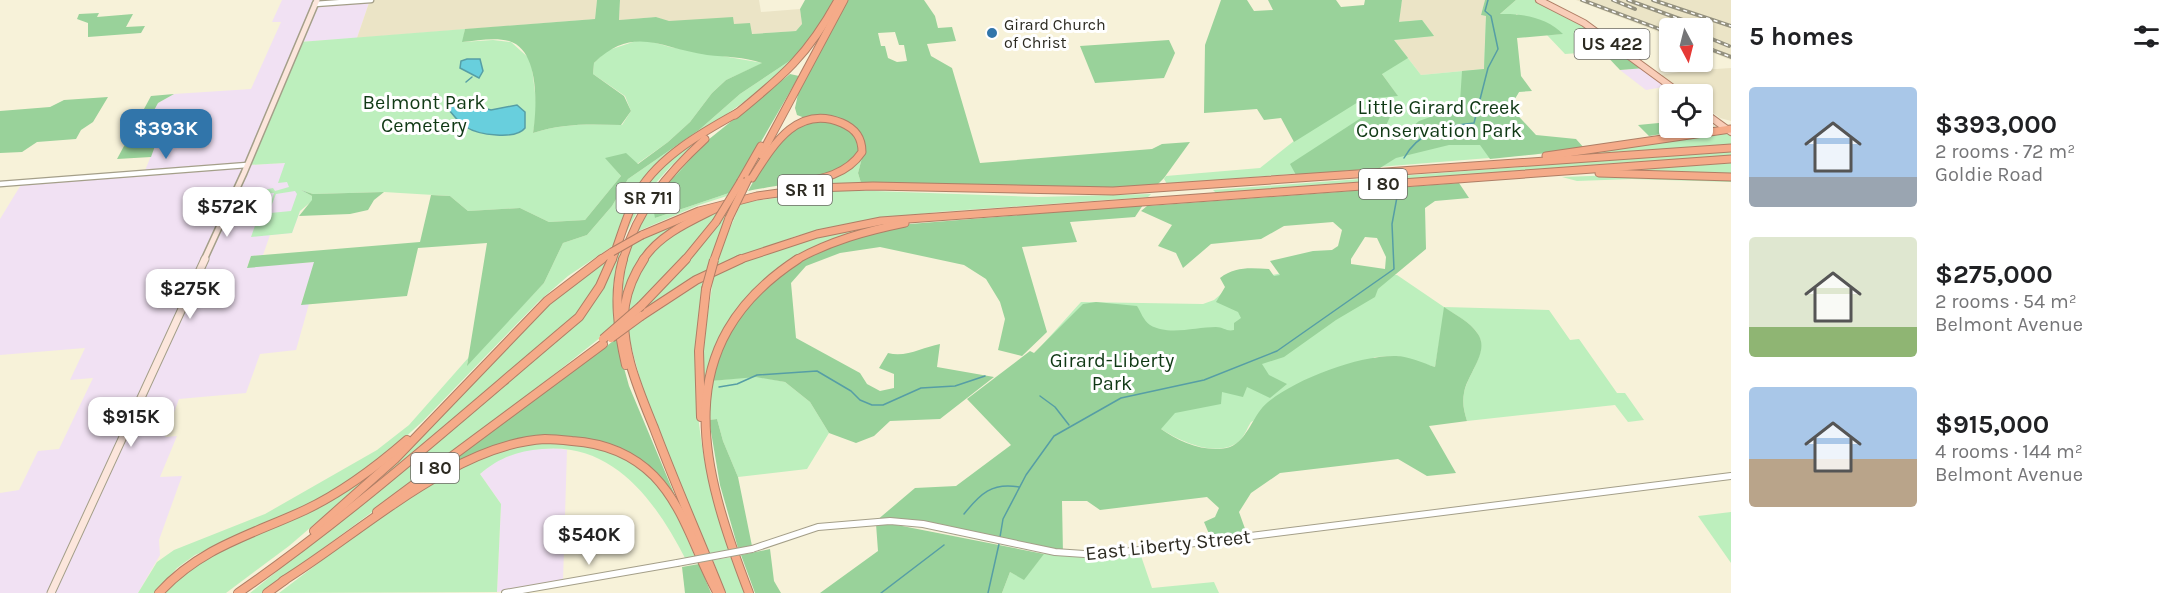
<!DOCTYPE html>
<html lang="en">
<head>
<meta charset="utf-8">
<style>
	body { margin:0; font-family:Karla,sans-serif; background:#f6f6f6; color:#202124; height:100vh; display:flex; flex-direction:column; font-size:22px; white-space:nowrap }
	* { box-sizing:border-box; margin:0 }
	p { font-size:20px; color:#757577 }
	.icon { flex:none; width:33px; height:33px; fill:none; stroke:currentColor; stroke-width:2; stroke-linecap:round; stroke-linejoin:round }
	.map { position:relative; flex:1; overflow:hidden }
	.details { display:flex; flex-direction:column; background:#fff; width:450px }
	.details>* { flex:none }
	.needle { width:39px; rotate:173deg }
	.controls { position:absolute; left:1659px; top:18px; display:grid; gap:12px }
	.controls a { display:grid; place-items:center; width:54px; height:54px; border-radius:6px; background:#fff; box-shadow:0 2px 4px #0004; font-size:30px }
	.price { position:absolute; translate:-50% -51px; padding:0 14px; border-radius:12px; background:#fff; color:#222; font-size:20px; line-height:39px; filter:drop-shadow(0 2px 3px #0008) }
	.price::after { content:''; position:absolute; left:50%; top:36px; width:18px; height:14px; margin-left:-9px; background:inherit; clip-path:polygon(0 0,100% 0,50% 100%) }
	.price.on { background:#3175aa; color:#fff }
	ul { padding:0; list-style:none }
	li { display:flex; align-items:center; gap:18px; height:150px; padding:0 18px }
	li span { display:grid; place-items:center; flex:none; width:168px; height:120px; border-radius:6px; color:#555 }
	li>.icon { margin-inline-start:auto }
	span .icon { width:72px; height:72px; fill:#fffc; stroke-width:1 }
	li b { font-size:26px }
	h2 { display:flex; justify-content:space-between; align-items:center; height:72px; padding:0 18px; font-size:26px }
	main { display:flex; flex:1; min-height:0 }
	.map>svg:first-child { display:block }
	.commercial { fill:#f1e1f3 }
	.built { fill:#ebe4c6 }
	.green { fill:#bdefbd }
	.forest { fill:#99d29a; fill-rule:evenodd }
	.water { fill:#68cfdd; stroke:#569ea5; stroke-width:1.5 }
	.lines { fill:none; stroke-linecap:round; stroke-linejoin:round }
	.stream { stroke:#569ea5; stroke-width:1.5 }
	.tertiary-far1-casing { stroke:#a49f89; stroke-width:7 }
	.tertiary-casing { stroke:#a49f89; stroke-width:8 }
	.secondary-far1-casing { stroke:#a49f89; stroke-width:8 }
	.secondary-casing { stroke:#a49f89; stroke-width:9 }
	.primary-casing { stroke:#af7e65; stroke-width:8 }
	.motorway-far1-casing { stroke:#af7e65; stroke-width:9 }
	.motorway-casing { stroke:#af7e65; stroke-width:10 }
	.tertiary-far1 { stroke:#fff; stroke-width:4.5 }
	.tertiary { stroke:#fff; stroke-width:6 }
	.secondary-far1 { stroke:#fce6dc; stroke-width:5 }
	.secondary { stroke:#fce6dc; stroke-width:7 }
	.primary { stroke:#f9cdb8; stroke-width:6 }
	.motorway-far1 { stroke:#f5ab89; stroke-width:7 }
	.motorway { stroke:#f5ab89; stroke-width:8 }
	.rail-casing { stroke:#94917f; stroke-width:4 }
	.rail { stroke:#fff; stroke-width:1.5; stroke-dasharray:4; stroke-linecap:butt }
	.tertiary-bridge-casing { stroke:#a49f89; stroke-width:8; stroke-linecap:butt }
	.motorway-bridge-far1-casing { stroke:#af7e65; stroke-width:9; stroke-linecap:butt }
	.motorway-bridge-casing { stroke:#af7e65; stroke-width:10; stroke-linecap:butt }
	.tertiary-bridge { stroke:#fff; stroke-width:6 }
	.motorway-bridge-far1 { stroke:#f5ab89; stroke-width:7 }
	.motorway-bridge { stroke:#f5ab89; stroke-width:8 }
	.poi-dot { fill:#3175aa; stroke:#fff; stroke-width:2 }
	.labels { text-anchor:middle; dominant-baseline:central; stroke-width:6; stroke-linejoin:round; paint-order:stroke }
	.far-poi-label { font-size:16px; fill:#2c2a21; stroke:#fff; text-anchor:start }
	.shield { fill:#fff; stroke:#6b6a64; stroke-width:1.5 }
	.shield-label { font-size:18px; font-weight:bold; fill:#2c2a21 }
	.park-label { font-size:20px; fill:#103915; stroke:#fff }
	.street-label { font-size:20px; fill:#2c2a21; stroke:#fff }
</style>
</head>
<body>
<main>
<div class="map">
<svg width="1731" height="593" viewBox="0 0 1731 593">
	<rect width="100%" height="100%" fill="#f7f2d9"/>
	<g class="commercial">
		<path d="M282,0H370L357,38L300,42L248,165L286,163L293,181L301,190L307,192L292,233L270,235L263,255L251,256L247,267L315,262L301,304H309L296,350L260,354L246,393L179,399L165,437L177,436L160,477L182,476L159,540L160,555L138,593H0V493L19,490L38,451L59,449L93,378L70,380L85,348L0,355V219L22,183L144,173L155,146L139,138L158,103L174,94L251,89L281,22H272Z"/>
		<path d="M1645,68L1669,86L1646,90L1620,70Z"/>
		<path d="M555,448L567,450L563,581L497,592L501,504L480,474L495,461L525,450Z"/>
	</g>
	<g class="built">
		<path d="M370,0H597L595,19L357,38Z"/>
		<path d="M620,0H759L761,12L800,9L802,24L796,31L751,34L733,24V18L669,22L656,17L619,20Z"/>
		<path d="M1402,0H1485L1481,15L1486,16L1484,69L1421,75L1394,40L1433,36L1398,22Z"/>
		<path d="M1576,0H1731V60L1703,49L1702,28H1670L1669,36Z"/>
		<path d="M1731,68V121L1720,118L1703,105L1702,94H1687L1661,75L1685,71Z"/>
	</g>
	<g class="green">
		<path d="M1516,0H1539L1570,15L1621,50L1565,54L1547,35L1562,34L1516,14L1519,92L1506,113L1538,154L1167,184L1164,179L1166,176L1260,168L1304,133L1289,106L1397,95L1348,26L1422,20L1434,36L1394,40L1421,75L1484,69L1486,16L1499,15Z"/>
		<path d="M465,29L463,42L493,40L511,42L531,60L537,109L533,133C563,123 591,124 622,125L631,111L625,96L593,74L594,63L606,51L636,41H649L670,47L763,63L726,80L712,93L690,122L668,142L637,164L606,158L621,176L585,220L549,222L520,208L468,211L450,196L384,192L313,194L301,190L312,196V201L300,211L292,233L251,237L258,217L227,220L231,215L234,217L258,216L260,214L291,211L297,194L295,191L276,194L270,209L273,210L260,208L270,206L274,193L253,194L250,198L254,192L273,188L275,191L289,187L287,182L278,183L285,163L247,165L300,42Z"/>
		<path d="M800,54L773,81L654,166L642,179L634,193L617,243L568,276L538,302L423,421L390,451L353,480L297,511L195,555L177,568L155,593H138L157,562L174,550L265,514L377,450L409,425L469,357L467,364L544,283L563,243L587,235L612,206L628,179L699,130L740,94Z"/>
		<path d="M1727,133L1731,136V144L1569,156Z"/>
		<path d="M691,145L693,146L670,167L647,193L623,239C640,189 646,175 691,145Z"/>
		<path d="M698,148L696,155L659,193L655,218L732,192L730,195L699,205L634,233L648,203Z"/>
		<path d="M1731,151V155L1713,157L1216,193L1213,190Z"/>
		<path d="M863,154L858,173L861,183L795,185C821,180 848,179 863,154Z"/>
		<path d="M1731,163V176L1616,171Z"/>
		<path d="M1619,175L1731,180V182L1632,179L1577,181L1562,177Z"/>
		<path d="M847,190L1038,197L1151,194L1148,197L937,212L846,224L796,236L716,267L724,242L741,203L822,191Z"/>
		<path d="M729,206H731L707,272L646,310L643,307Z"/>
		<path d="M722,209L691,250L626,317C630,259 671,229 722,209Z"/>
		<path d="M700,213L648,250L622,298L624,269L630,245L659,230Z"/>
		<path d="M890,223C829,239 768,261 732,317C721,336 714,361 706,381H704V339L714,274C773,248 827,233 890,223Z"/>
		<path d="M621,250L615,281V326L490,425L280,580L262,593H250L377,491L583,316L604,287L618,252Z"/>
		<path d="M611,256L607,268L573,321L385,475L527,324L574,282Z"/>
		<path d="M1292,271L1397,275L1444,307L1549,310L1570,340L1579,339L1617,393H1625L1644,420L1628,422L1615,405L1467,421C1464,411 1462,403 1464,393C1467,375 1489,352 1478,334C1471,323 1456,315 1445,308L1435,367L1398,356L1375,357L1251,422C1247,428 1244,438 1238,442C1216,459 1177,440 1158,427L1107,445L990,396L1034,354L1081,302L1203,304L1214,300L1234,283Z"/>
		<path d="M705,280C687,377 697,457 729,550L710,554L648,408L627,331Z"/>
		<path d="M756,376L785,382L810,402L829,433L807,469L738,477L723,441L717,419L709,420L711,381Z"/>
		<path d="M568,441C583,445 599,448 613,453C659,468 678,517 695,557L685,558C656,502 614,442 542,449C517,451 498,458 480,474L501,504L497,592L279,593C346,543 436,467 517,445C533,441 552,442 568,441Z"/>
		<path d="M381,467L289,546L226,593H164L193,565Z"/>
		<path d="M1731,512V563L1698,516Z"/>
		<path d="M1139,550L1152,588L1214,582L1219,593H1002L1010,572L1024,579L1046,551L1071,555Z"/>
		<path d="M733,557L746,593H725L713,560Z"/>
	</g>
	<g class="forest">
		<path d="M597,0H620L619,20L656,17L669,21L733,17L734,24L750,23L752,34L796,31L802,24L800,9L805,0H835L800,54L740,94L699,130L628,179L612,206L587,235L563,243L544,283L467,366L487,243L418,248L407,296L301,305L314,262L247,268L251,256L420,242L431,195L450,196L468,211L520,208L549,222L585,220L621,176L605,158L626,153L638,164L668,142L690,122L712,93L726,80L762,63C744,57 726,57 707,55C662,49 634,24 594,63L593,74L624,96L631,111L621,125C590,124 563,123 533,133C537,108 540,50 509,41C494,37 477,41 462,42L465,29L595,19Z"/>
		<path d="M847,0H924L935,16L938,28L952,27L956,41L927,44L931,56L952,68L980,163L1152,149L1162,144L1190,142L1164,178L1157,185L1094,189L861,183L858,173L863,154L854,127L805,118L797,115L795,108L798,94ZM895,32L899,45H904L907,61L897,62L888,58L885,46H881L878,33Z"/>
		<path d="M1221,0H1247L1254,11L1273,10L1268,0H1336L1341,7L1364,5L1365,0H1402L1399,22L1422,20L1434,36L1394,40L1408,58L1382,74L1398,96L1363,99L1294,142L1281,118L1264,120L1257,109L1204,113L1205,45Z"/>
		<path d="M1485,0H1516L1500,14C1521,13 1548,18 1563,34L1517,38L1521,76L1532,91L1519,92L1510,107L1536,135L1576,139L1585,149L1490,159L1480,145H1449L1396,158L1380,168L1296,175L1290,164L1384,103L1395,106L1383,132L1399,138L1419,121L1447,111L1460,102L1462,71L1484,69L1486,16L1481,15Z"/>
		<path d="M99,13L97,17L133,14L126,27L145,26L141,33L88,37V23L77,19L79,14Z"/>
		<path d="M1169,40L1175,53L1164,78L1095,83L1080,46Z"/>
		<path d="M1621,50L1645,68L1620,70L1602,51Z"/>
		<path d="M790,74L799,76L732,192L655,218L652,202C661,189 695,158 698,148Z"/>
		<path d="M174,94L158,103L139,138L153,140L155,146L151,157L117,159L151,96Z"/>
		<path d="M108,97L93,122L81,130L76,139L37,142L22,152L0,153V111L50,107L64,100Z"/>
		<path d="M813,120L841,124L858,139C859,145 860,151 857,157C844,177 772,186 748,191L762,166L788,131Z"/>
		<path d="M1669,122L1670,128H1699L1649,136L1638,125Z"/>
		<path d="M1459,183L1469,198L1435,201L1425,208L1426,249L1378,289L1375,297L1336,320L1284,357L1262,364L1269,375L1287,384L1270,398L1247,387L1243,397L1222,392L1221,404L1175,413L1161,429C1179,442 1208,454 1230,447C1248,440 1253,414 1268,402C1296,379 1359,355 1396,356C1408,356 1423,363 1435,367L1444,307C1456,315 1470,322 1478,334C1490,352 1467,374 1464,393C1462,403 1464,411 1467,421L1429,426L1456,473L1427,476L1398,459L1280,473L1251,493L1239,512L1248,537L1212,541L1204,522L1215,517L1219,508L1207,497L1100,510L1087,501H1062L1063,554L958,531L876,521L915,488L956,486L1011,445L967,399L1030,351L1034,353L1083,304L1096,302L1137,306C1141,312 1143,320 1150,325C1168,336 1196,327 1216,327C1223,327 1227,332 1234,330V323L1241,318L1238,312L1216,302L1225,287L1220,278C1235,266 1251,268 1269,269L1274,276L1280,275L1270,261L1313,251L1332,250L1338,246L1342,230L1333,222L1284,226L1261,239L1211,244L1183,268L1176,253L1158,246L1172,225L1141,211L1147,206ZM1365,237L1377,238L1386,257L1385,269L1351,264V259Z"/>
		<path d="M301,190L313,194L384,192L374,200L368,210L350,214L299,216L312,200V196Z"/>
		<path d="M1143,205L1135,217L1070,222L1077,242L1022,247L1047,332L1022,356L998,350L1005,319L1000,302L986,279L964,265L880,247L840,253L806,266L791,283L796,338L860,373L867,384L880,391L894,388V374L879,368L888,353C906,358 923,347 940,344L937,367L994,377L940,419L890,421L874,436L856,443L829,433L810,402L785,382L756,377L711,381L729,333L748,304L805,256L875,230L910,224Z"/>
		<path d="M616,339L629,386L676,498L670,491L611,445L529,438L421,484Z"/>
		<path d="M717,419L723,441L738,477L752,546L738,548L720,485L709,420Z"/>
		<path d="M876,524L897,525L1044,554L1024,580L1010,572L1002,593H820L878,551Z"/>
		<path d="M770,549L774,581L781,593H755L741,555Z"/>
		<path d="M699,564L711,593H685L682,567Z"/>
	</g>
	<g class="water">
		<path d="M467,59H480L483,71L479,78L460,68L461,61Z"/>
		<path d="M452,103L468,104L491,110L517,105L525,112V128C516,140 478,135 466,127C459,123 454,116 449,110Z"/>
	</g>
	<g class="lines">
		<g class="stream">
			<path d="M466,82L472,77"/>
			<path d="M1404,158C1419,131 1445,126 1474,123L1488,68L1498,49L1491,16L1485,11L1488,0"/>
			<path d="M719,387L737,384L757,375L817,371L851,391L860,400L872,405H883L921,388L955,386L985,376"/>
			<path d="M1040,396L1055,407L1069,425"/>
			<path d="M964,514C980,494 992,482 1019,487"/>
			<path d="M1000,537L1003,519L1026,475L1054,436L1121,398L1204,380L1277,351L1394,269L1392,224L1397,197"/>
			<path d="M881,593L944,545"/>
			<path d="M988,593L999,544"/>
		</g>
		<g class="tertiary-far1-casing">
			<g id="tertiary-far1">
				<path d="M315,4L371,0"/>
				<path d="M0,184L247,165"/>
			</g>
		</g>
		<g class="tertiary-casing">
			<g id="tertiary">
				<path d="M752,549L818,527L890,521L923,524L1055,552L1099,555L1731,476"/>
				<path d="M505,593L677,563"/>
			</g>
		</g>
		<g class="secondary-far1-casing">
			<path id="secondary-far1" d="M204,260L244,173L317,0"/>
		</g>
		<g class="secondary-casing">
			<path id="secondary" d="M51,593L205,259"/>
		</g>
		<g class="primary-casing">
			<g id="primary">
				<path d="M1539,0L1584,23L1681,94"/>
				<path d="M1702,111L1731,132"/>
			</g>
		</g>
		<g class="motorway-far1-casing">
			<g id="motorway-far1">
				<path d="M735,115C783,76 808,55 838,0"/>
				<path d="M761,155L844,0"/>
				<path d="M1546,156L1731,129"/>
				<path d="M1599,173L1731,177"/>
				<path d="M752,178C773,145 797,104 842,123C856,129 862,138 862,152C844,179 812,180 782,186"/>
				<path d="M741,181L761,146"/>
				<path d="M642,235L699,211L757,196L815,188L873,186L1113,191L1731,148"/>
				<path d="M600,260L612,252"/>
				<path d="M612,260C621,237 627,212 639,191C660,156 703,132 737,113"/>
				<path d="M623,260C637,210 667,174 705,139"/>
				<path d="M643,260C659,235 689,222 715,209"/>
				<path d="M685,260L716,222"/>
				<path d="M714,260L729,218"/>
				<path d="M738,260L817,234L881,221L1731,159"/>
				<path d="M796,260C830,241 866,231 905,223"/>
			</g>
		</g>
		<g class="motorway-casing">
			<g id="motorway">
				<path d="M623,259C613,294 618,330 626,365"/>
				<path d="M644,259C634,274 628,287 625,305C619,346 639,391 654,428C675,484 699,538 721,593"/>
				<path d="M641,306L686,259"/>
				<path d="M641,316L696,280L741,259"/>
				<path d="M701,417L699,351L706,289"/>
				<path d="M377,512L603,344"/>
				<path d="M314,531L395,459L547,301L602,259"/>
				<path d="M283,581C359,534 454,444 545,439C554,439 563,440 572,441C603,443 632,454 654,476C685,508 696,554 717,592"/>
				<path d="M159,593C201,547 251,535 305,510C343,492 376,467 407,440"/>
				<path d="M238,593C358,510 467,411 579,317L600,286L612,259"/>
				<path d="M267,593L285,580"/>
				<path d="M749,593C701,468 665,346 798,259"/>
			</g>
		</g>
		<use href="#tertiary-far1" class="tertiary-far1"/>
		<use href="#tertiary" class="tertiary"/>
		<use href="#secondary-far1" class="secondary-far1"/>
		<use href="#secondary" class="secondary"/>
		<use href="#primary" class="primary"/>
		<use href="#motorway-far1" class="motorway-far1"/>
		<use href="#motorway" class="motorway"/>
		<g class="rail-casing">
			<g id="rail">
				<path d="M1582,0L1670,33"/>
				<path d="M1613,0L1635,9"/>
				<path d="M1628,0L1710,30"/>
				<path d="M1653,0L1731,26"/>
				<path d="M1702,35L1729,46"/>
				<path d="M1702,46L1731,57"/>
			</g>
		</g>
		<use href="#rail" class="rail"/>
		<g class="tertiary-bridge-casing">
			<path id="tertiary-bridge" d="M677,563L752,549"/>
		</g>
		<g class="motorway-bridge-far1-casing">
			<g id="motorway-bridge-far1">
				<path d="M729,218L748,179"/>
				<path d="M716,222L741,181"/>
				<path d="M612,252L642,235"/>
			</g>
		</g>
		<g class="motorway-bridge-casing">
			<g id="motorway-bridge">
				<path d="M706,289L714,260"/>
				<path d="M611,338L641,316"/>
				<path d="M603,339L641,306"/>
			</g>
		</g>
		<use href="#tertiary-bridge" class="tertiary-bridge"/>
		<use href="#motorway-bridge-far1" class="motorway-bridge-far1"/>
		<use href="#motorway-bridge" class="motorway-bridge"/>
	</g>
	<circle class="poi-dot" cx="992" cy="33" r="6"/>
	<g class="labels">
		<g class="far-poi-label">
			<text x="1004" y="24">Girard Church<tspan x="1004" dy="18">of Christ</tspan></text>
		</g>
		<g class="shield">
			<rect x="1574.5" y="29" width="75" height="30" rx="4.5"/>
			<rect x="1359" y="169" width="48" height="30" rx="4.5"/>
			<rect x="778" y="175" width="54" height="30" rx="4.5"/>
			<rect x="616.5" y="183" width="63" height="30" rx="4.5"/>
			<rect x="411" y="453" width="48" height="30" rx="4.5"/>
		</g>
		<g class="shield-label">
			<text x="1612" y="44">US 422</text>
			<text x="1383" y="184">I 80</text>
			<text x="805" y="190">SR 11</text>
			<text x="648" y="198">SR 711</text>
			<text x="435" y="468">I 80</text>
		</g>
		<g class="park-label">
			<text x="424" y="102">Belmont Park<tspan x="424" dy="23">Cemetery</tspan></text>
			<text x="1439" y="107">Little Girard Creek<tspan x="1439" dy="23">Conservation Park</tspan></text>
			<text x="1112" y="360">Girard-Liberty<tspan x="1112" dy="23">Park</tspan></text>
		</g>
		<g class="street-label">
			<text transform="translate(1168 545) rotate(-6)">East Liberty Street</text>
		</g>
	</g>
</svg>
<div class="controls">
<a><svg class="needle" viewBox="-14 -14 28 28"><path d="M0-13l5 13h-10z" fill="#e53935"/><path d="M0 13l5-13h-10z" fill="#757577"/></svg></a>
<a><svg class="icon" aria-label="locate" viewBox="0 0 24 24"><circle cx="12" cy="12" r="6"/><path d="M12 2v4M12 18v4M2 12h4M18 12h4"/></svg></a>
</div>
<b class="price on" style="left:166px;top:160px">$393K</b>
<b class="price" style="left:227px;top:238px">$572K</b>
<b class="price" style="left:190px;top:320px">$275K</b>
<b class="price" style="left:131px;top:448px">$915K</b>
<b class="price" style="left:589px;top:566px">$540K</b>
</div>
<section class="details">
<h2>5 homes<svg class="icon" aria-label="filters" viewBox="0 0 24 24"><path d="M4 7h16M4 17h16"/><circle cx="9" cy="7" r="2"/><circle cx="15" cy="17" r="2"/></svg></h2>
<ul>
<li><span style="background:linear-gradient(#a9c7e8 75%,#9aa5b1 0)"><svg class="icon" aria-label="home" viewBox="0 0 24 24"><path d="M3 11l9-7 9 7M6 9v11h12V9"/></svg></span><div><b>$393,000</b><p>2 rooms · 72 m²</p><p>Goldie Road</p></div></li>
<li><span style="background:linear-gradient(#dfe7d0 75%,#8fb573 0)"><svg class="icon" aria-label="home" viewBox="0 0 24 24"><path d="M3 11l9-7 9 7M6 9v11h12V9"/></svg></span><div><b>$275,000</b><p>2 rooms · 54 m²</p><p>Belmont Avenue</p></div></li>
<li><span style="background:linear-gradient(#a9c7e8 60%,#b9a48a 0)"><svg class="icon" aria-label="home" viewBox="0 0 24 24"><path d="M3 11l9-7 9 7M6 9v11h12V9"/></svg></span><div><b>$915,000</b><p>4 rooms · 144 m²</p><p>Belmont Avenue</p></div></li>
</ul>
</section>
</main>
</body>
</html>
